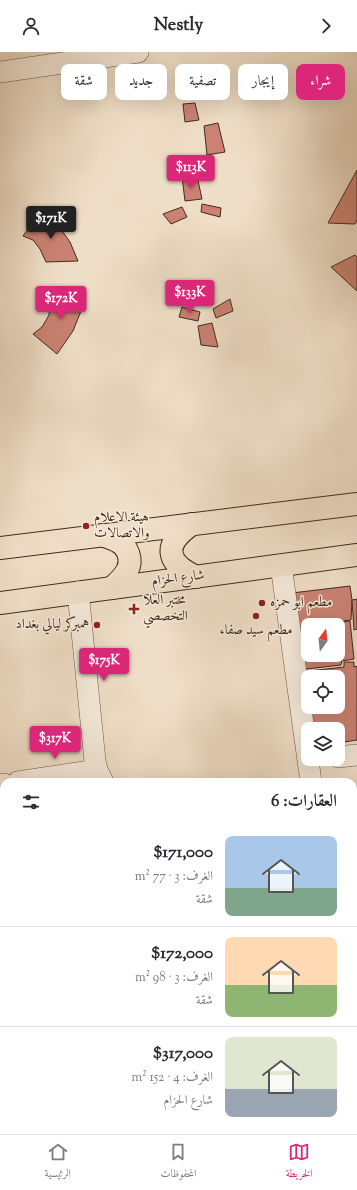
<!DOCTYPE html>
<html lang="ar">
<head>
<meta charset="utf-8">
<style>
	body { margin:0; font-family:"Sorts Mill Goudy",Amiri,serif; background:#f2f2f3; color:#2b2b33; direction:rtl; height:100vh; display:flex; flex-direction:column; font-size:15px; white-space:nowrap }
	* { box-sizing:border-box; margin:0 }
	p { font-size:13px; color:#7c7c81 }
	.icon { flex:none; width:22px; height:22px; fill:none; stroke:currentColor; stroke-width:2; stroke-linecap:round; stroke-linejoin:round }
	.map { position:relative; flex:1; overflow:hidden; direction:ltr }
	.sheet { position:absolute; left:0px; top:726px; width:357px; height:356px; display:flex; flex-direction:column; background:#fff; border-radius:12px 12px 0 0; box-shadow:0 4px 16px #0002; direction:rtl }
	.sheet>* { flex:none }
	.banner { position:absolute; left:12px; top:12px; width:333px; height:36px; direction:rtl; display:flex; gap:8px }
	.needle { width:26px; rotate:15deg }
	.fabs { position:absolute; left:301px; top:566px; display:grid; gap:8px }
	.fabs a { display:grid; place-items:center; width:44px; height:44px; border-radius:8px; background:#fff; box-shadow:0 4px 16px #0002; font-size:20px }
	.price { position:absolute; translate:-50% -34px; padding:0 9px; border-radius:4px; background:#db2777; color:#fff; font-size:13px; line-height:26px; filter:drop-shadow(0 1px 2px #0008) }
	.price::after { content:''; position:absolute; left:50%; top:24px; width:12px; height:9px; margin-left:-6px; background:inherit; clip-path:polygon(0 0,100% 0,50% 100%) }
	.price.on { background:#222; color:#fff }
	ul { padding:0; list-style:none }
	li { display:flex; align-items:center; gap:12px; height:100px; padding:0 20px }
	li+li { border-top:1px solid #e1e1e2 }
	li span { display:grid; place-items:center; flex:none; width:112px; height:80px; border-radius:8px; color:#555 }
	li>.icon { margin-inline-start:auto }
	span .icon { width:48px; height:48px; fill:#fffc; stroke-width:1 }
	li b { font-size:17px }
	h2 { display:flex; justify-content:space-between; align-items:center; height:48px; padding:0 20px; font-size:17px }
	.pill { padding:0 14px; border-radius:8px; background:#fff; box-shadow:0 4px 16px #0002; font-size:14px; line-height:36px }
	.pill.on { background:#db2777; color:#fff }
	header { display:flex; justify-content:space-between; align-items:center; height:52px; padding:0 20px; background:#fff; font-size:18px; font-weight:700 }
	.menu { display:flex; justify-content:space-around; align-items:center; height:56px; border-top:1px solid #e1e1e2; background:#fff; font-size:11px; color:#7c7c81 }
	.menu a { display:grid; justify-items:center; gap:2px }
	.menu .on { color:#db2777 }
	.map>svg:first-child { display:block }
	.building { fill:#cb8273; stroke:#422c1e; fill-rule:evenodd }
	.lines { fill:none; stroke-linecap:round; stroke-linejoin:round }
	.street-casing { stroke:#6d5848; stroke-width:22 }
	.primary-casing { stroke:#422c1e; stroke-width:24 }
	.street { stroke:#f5eadb; stroke-width:21 }
	.primary { stroke:#efdec7; stroke-width:22 }
	.poi-dot { fill:#8f2418; stroke:#f5eadb; stroke-width:1.5 }
	.labels { text-anchor:middle; dominant-baseline:central; stroke-width:3; stroke-linejoin:round; paint-order:stroke }
	.poi-label { font-size:14px; fill:#422c1e; stroke:#f5eadb; text-anchor:start }
	.street-label { font-size:14px; fill:#422c1e; stroke:#f5eadb }
</style>
</head>
<body>
<header><svg class="icon" aria-label="forward" viewBox="0 0 24 24"><path d="M9 5l7 7-7 7"/></svg>Nestly<svg class="icon" aria-label="person" viewBox="0 0 24 24"><circle cx="12" cy="8" r="4"/><path d="M4 21q1-7 8-7t8 7"/></svg></header>
<div class="map">
<svg width="357" height="1082" viewBox="0 0 357 1082">
	<rect width="100%" height="100%" fill="#efdec7"/>
	<filter id="stains"><feTurbulence type="fractalNoise" baseFrequency=".005" numOctaves="4"/><feColorMatrix values="0 0 0 0 .2 0 0 0 0 .09 0 0 0 0 .02 0 0 0 .5 -.17"/></filter>
	<radialGradient id="worn" r=".72"><stop offset=".6" stop-color="#630" stop-opacity="0"/><stop offset="1" stop-color="#630" stop-opacity=".3"/></radialGradient>
	<g class="building">
		<path d="M195,51L199,68L185,70L183,52Z"/>
		<path d="M218,71L225,100L207,103L204,74Z"/>
		<path d="M357,118V169L355,172L328,171Z"/>
		<path d="M197,124L202,147L185,149L182,125Z"/>
		<path d="M202,152L221,156L220,165L201,160Z"/>
		<path d="M182,155L187,165L171,172L163,162Z"/>
		<path d="M40,159L47,163L60,176L70,190L78,209L46,210L40,197L33,188L23,184Z"/>
		<path d="M355,203L357,205V239L331,215Z"/>
		<path d="M84,240L81,259L73,279L57,302L33,282L42,275L49,263L50,244Z"/>
		<path d="M230,247L233,259L216,266L213,257Z"/>
		<path d="M182,255L200,260L198,269L179,265Z"/>
		<path d="M212,271L218,295L201,293L198,274Z"/>
		<path d="M350,534L352,548L351,568L297,575L292,541Z"/>
		<path d="M357,547V577L354,578L352,548Z"/>
		<path d="M350,569L354,607L342,609L341,613L298,618L297,575L308,573V603H338V573H311Z"/>
		<path d="M344,610H354V615L357,614V688L338,691V677H309L301,620L344,615ZM308,625H338V655H308Z"/>
		<rect x="353" y="857" width="4" height="33"/>
		<path d="M353,891L355,904H357V911L353,912Z"/>
		<rect x="353" y="913" width="4" height="12"/>
	</g>
	<g class="lines">
		<g class="street-casing">
			<g id="street">
				<path d="M0,20L138,0"/>
				<path d="M281,513L311,730"/>
				<path d="M78,540L95,709L97,718L103,730"/>
				<path d="M338,705L357,703"/>
				<path d="M18,730L97,718"/>
				<path d="M0,733L4,732"/>
				<path d="M353,851H357"/>
				<path d="M0,900L4,901"/>
				<path d="M353,1004L357,1029"/>
				<path d="M0,1075L4,1074"/>
			</g>
		</g>
		<g class="primary-casing">
			<g id="primary">
				<path d="M192,472C163,492 165,510 196,525"/>
				<path d="M102,483C107,485 112,486 117,489C128,494 133,508 127,519C124,525 117,531 112,536"/>
				<path d="M0,496L357,452"/>
				<path d="M0,551L357,503"/>
			</g>
		</g>
		<use href="#street" class="street"/>
		<use href="#primary" class="primary"/>
	</g>
	<g class="poi-dot">
		<circle cx="86" cy="474" r="4"/>
		<circle cx="262" cy="551" r="4"/>
		<path d="M132 551h4v4h4v4h-4v4h-4v-4h-4v-4h4z"/>
		<circle cx="256" cy="564" r="4"/>
		<circle cx="97" cy="573" r="4"/>
	</g>
	<g class="labels">
		<g class="poi-label">
			<text x="94" y="466">هيئة الاعلام<tspan x="94" dy="16">والاتصالات</tspan></text>
			<text x="143" y="549">مختبر العلا<tspan x="143" dy="16">التخصصي</tspan></text>
			<text x="270" y="551">مطعم ابو حمزه</text>
			<text x="89" y="573" text-anchor="end">همبركر ليالي بغداد</text>
			<text x="256" y="579" text-anchor="middle">مطعم سيد صفاء</text>
		</g>
		<g class="street-label">
			<text transform="translate(178 527) rotate(-7)">شارع الحزام</text>
		</g>
	</g>
	<rect width="100%" height="100%" filter="url(#stains)"/>
	<rect width="100%" height="100%" fill="url(#worn)"/>
</svg>
<div class="fabs">
<a><svg class="needle" viewBox="-14 -14 28 28"><path d="M0-13l5 13h-10z" fill="#e53935"/><path d="M0 13l5-13h-10z" fill="#7c7c81"/></svg></a>
<a><svg class="icon" aria-label="locate" viewBox="0 0 24 24"><circle cx="12" cy="12" r="6"/><path d="M12 2v4M12 18v4M2 12h4M18 12h4"/></svg></a>
<a><svg class="icon" aria-label="layers" viewBox="0 0 24 24"><path d="M12 4l9 5-9 5-9-5zM3 14l9 5 9-5"/></svg></a>
</div>
<b class="price" style="left:191px;top:137px">$113K</b>
<b class="price on" style="left:51px;top:188px">$171K</b>
<b class="price" style="left:190px;top:262px">$133K</b>
<b class="price" style="left:61px;top:268px">$172K</b>
<b class="price" style="left:104px;top:630px">$175K</b>
<b class="price" style="left:55px;top:708px">$317K</b>
<div class="banner">
<a class="pill on">شراء</a>
<a class="pill">إيجار</a>
<a class="pill">تصفية</a>
<a class="pill">جديد</a>
<a class="pill">شقة</a>
</div>
<section class="sheet">
<h2>العقارات: 6<svg class="icon" aria-label="filters" viewBox="0 0 24 24"><path d="M4 7h16M4 17h16"/><circle cx="9" cy="7" r="2"/><circle cx="15" cy="17" r="2"/></svg></h2>
<ul>
<li><span style="background:linear-gradient(#a9c7e8 65%,#7fa58c 0)"><svg class="icon" aria-label="home" viewBox="0 0 24 24"><path d="M3 11l9-7 9 7M6 9v11h12V9"/></svg></span><div><b>$171,000</b><p>الغرف: 3 · 77 m²</p><p>شقة</p></div></li>
<li><span style="background:linear-gradient(#ffd9b3 60%,#8fb573 0)"><svg class="icon" aria-label="home" viewBox="0 0 24 24"><path d="M3 11l9-7 9 7M6 9v11h12V9"/></svg></span><div><b>$172,000</b><p>الغرف: 3 · 98 m²</p><p>شقة</p></div></li>
<li><span style="background:linear-gradient(#dfe7d0 65%,#9aa5b1 0)"><svg class="icon" aria-label="home" viewBox="0 0 24 24"><path d="M3 11l9-7 9 7M6 9v11h12V9"/></svg></span><div><b>$317,000</b><p>الغرف: 4 · 152 m²</p><p>شارع الحزام</p></div></li>
</ul>
</section>
</div>
<nav class="menu">
<a class="on"><svg class="icon" aria-label="map" viewBox="0 0 24 24"><path d="M3 6l6-2 6 2 6-2v14l-6 2-6-2-6 2zM9 4v14M15 6v14"/></svg>الخريطة</a>
<a><svg class="icon" aria-label="saved" viewBox="0 0 24 24"><path d="M7 4h10v16l-5-4-5 4z"/></svg>المحفوظات</a>
<a><svg class="icon" aria-label="home" viewBox="0 0 24 24"><path d="M3 11l9-7 9 7M6 9v11h12V9"/></svg>الرئيسية</a>
</nav>
</body>
</html>
